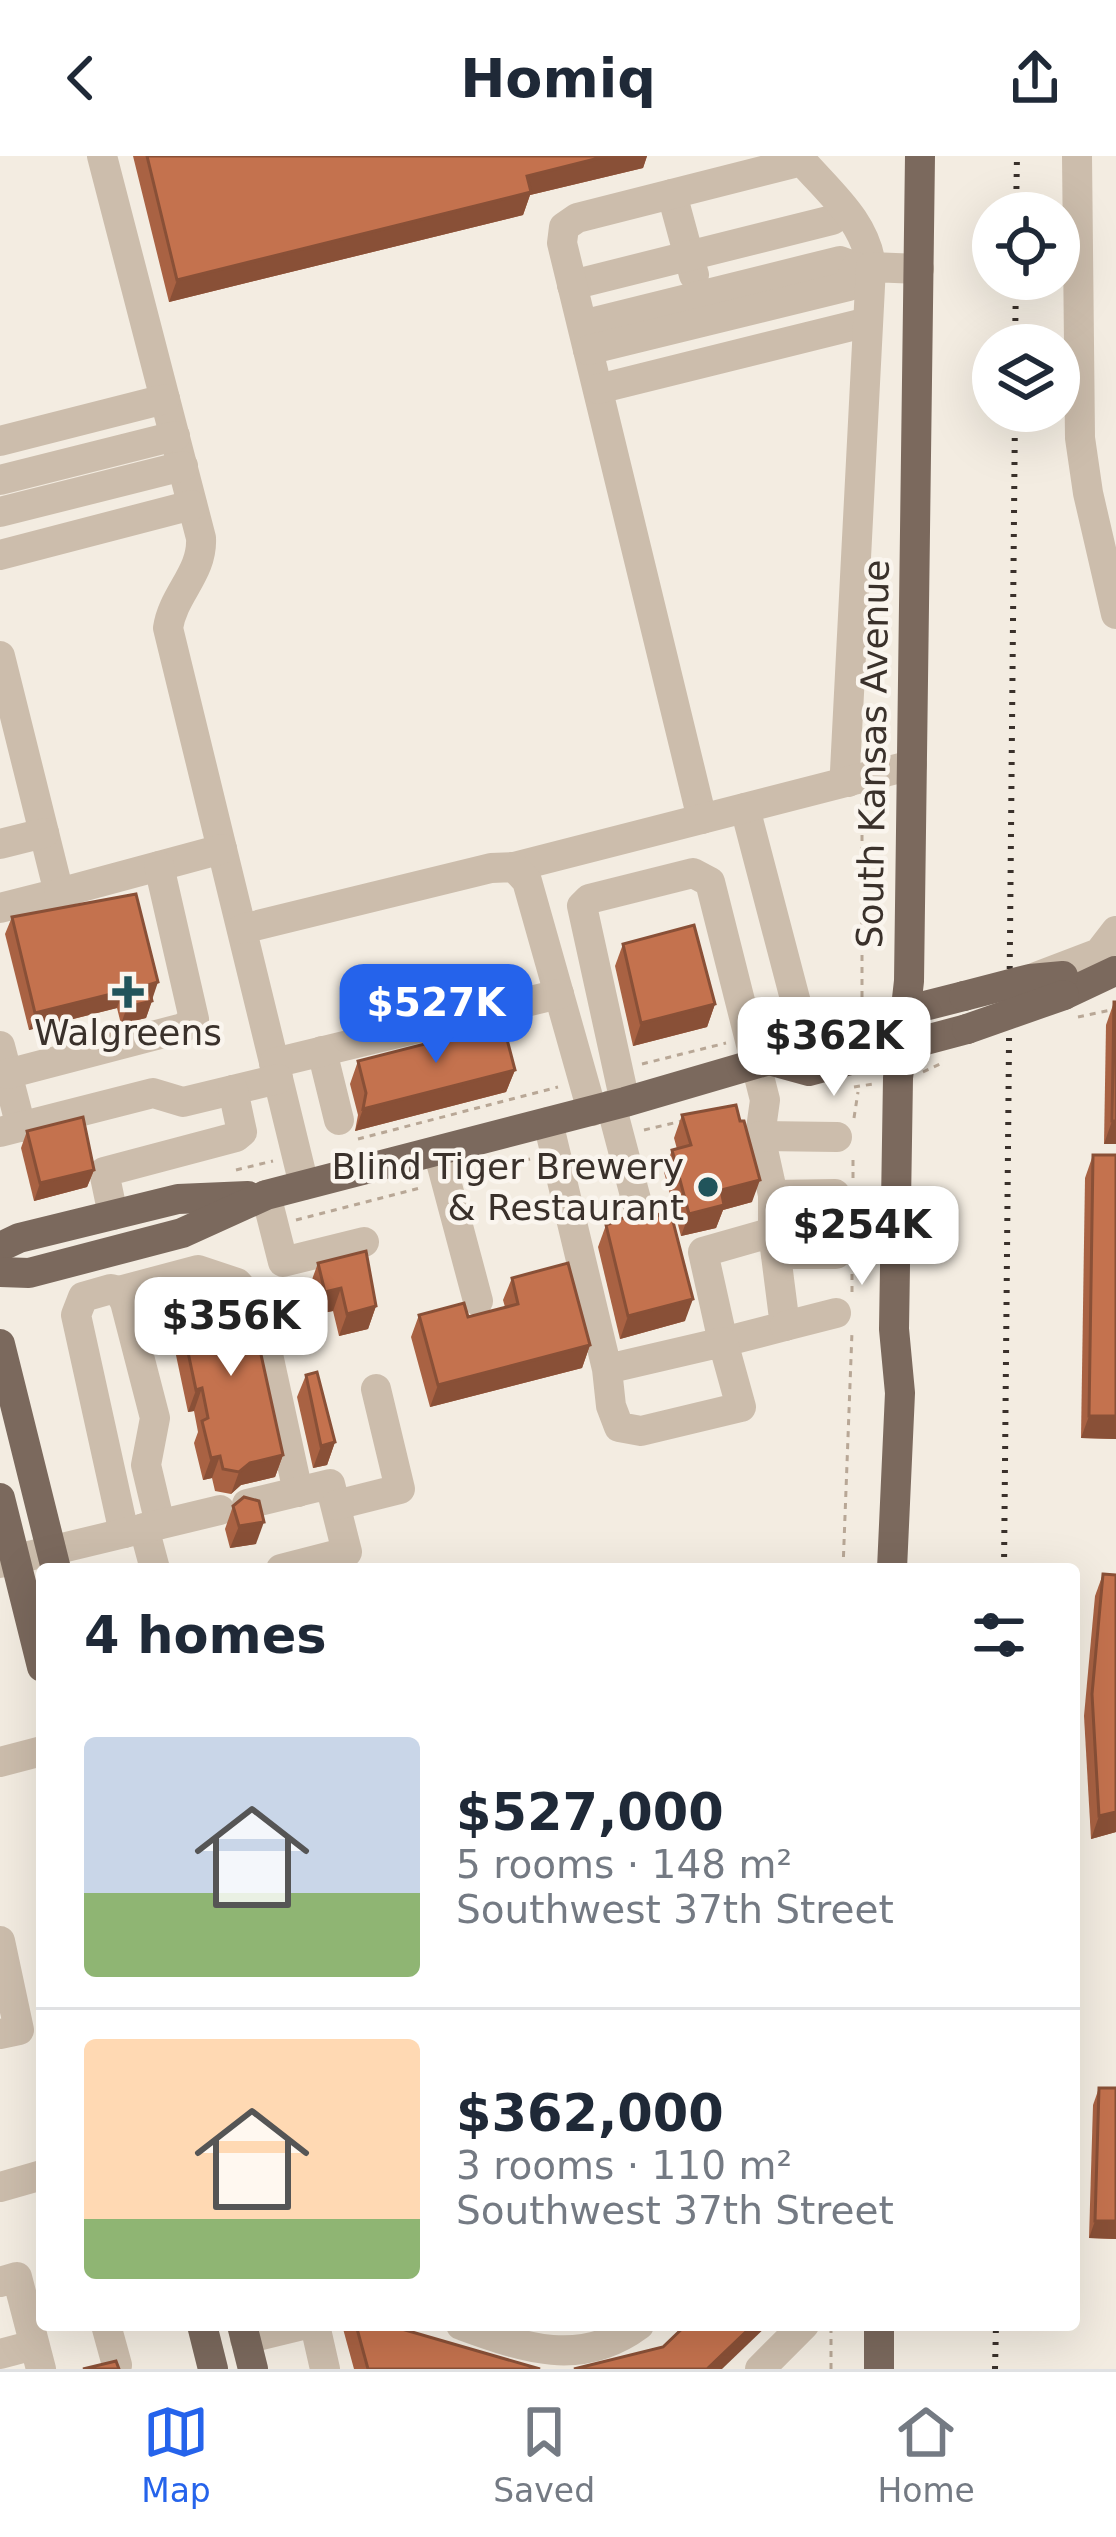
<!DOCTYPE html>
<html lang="en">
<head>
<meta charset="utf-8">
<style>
	body { margin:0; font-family:"DejaVu Sans",sans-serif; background:#f6f6f7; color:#1f2937; height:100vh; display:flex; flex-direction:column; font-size:45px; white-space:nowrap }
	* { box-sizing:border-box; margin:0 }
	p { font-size:39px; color:#747a83 }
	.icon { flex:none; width:66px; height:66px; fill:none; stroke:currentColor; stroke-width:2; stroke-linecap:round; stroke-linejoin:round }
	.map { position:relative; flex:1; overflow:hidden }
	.drawer { position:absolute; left:36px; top:1407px; width:1044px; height:768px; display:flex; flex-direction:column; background:#fff; border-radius:12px; box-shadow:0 12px 48px #0002 }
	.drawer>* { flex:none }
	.tools { position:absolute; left:972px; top:36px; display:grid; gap:24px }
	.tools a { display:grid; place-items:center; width:108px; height:108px; border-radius:50%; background:#fff; box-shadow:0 12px 48px #0002; font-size:60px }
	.price { position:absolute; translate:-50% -102px; padding:0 27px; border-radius:24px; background:#fff; color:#222; font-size:39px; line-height:78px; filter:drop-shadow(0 3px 6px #0008) }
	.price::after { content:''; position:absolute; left:50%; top:72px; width:36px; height:27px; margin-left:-18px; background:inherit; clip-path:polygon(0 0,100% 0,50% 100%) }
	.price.current { background:#2563eb; color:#fff }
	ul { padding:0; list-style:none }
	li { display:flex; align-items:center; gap:36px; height:300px; padding:0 48px }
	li+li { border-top:3px solid #e0e1e3 }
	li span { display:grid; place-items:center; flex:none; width:336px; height:240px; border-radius:12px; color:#555 }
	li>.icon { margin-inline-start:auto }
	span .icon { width:144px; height:144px; fill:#fffc; stroke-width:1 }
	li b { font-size:51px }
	h2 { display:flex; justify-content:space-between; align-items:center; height:144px; padding:0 48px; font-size:51px }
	header { display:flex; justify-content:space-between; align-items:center; height:156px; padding:0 48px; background:#fff; font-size:54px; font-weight:600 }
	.tabs { display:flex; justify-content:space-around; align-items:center; height:168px; border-top:3px solid #e0e1e3; background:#fff; font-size:33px; color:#747a83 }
	.tabs a { display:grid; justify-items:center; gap:6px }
	.tabs .current { color:#2563eb }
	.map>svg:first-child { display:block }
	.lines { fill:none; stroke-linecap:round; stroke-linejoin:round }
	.path { stroke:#b8a796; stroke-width:3; stroke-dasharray:6 6; stroke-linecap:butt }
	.minor { stroke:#ccbdac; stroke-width:30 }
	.major { stroke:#7b695d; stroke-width:30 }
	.rail { stroke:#3a312b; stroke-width:6; stroke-dasharray:3 9; stroke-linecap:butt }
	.major-bridge { stroke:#7b695d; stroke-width:30 }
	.wall { fill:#a96243 }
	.shaded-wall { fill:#895037 }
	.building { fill:#c4724e; stroke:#895037; stroke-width:3 }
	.poi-dot { fill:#21545b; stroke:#faf5ee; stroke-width:4.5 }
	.labels { text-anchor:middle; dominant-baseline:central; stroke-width:9; stroke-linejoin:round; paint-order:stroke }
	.street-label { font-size:36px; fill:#3a312b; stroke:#faf5ee }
	.poi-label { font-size:36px; fill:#3a312b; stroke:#faf5ee }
</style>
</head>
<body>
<header><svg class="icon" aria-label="back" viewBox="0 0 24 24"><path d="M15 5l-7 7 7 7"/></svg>Homiq<svg class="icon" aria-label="share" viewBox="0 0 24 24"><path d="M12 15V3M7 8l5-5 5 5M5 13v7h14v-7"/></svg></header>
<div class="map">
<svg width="1116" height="2213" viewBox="0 0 1116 2213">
	<rect width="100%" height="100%" fill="#f3ece1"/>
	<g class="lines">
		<g class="path">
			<path d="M862,841V647"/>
			<path d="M1078,861L1116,853"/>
			<path d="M642,908L726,887"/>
			<path d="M923,916L940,908"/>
			<path d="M854,931L873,928"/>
			<path d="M854,962L858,936"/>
			<path d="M644,974L682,965"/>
			<path d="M358,983L558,931"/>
			<path d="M236,1014L273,1005"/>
			<path d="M470,1019L530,1003"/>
			<path d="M853,1022V1002"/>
			<path d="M296,1064L420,1032"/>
			<path d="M853,1076V1056"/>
			<path d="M852,1136V1116"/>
			<path d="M843,1413L852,1176"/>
			<path d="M831,2213V2169"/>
		</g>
		<g class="minor">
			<path d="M102,0L201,382C203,417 173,438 168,472L304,1029"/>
			<path d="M1077,0L1080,282L1088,337L1116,458"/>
			<path d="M672,38L694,119"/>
			<path d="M572,129L832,64L845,54"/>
			<path d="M582,169L840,105L856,111H871C867,67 830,37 802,5L577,62L564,71L562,87L702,663"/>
			<path d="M588,194L849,130L856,111"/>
			<path d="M598,233L868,166"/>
			<path d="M0,285L165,243"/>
			<path d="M0,324L175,280"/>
			<path d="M0,356L183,310"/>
			<path d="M0,399L192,349"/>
			<path d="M0,500L59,737L0,752"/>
			<path d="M848,626L845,615L871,111L919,113"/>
			<path d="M745,652L799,858"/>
			<path d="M0,688L44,677"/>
			<path d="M514,711L912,609"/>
			<path d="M59,737L222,693"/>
			<path d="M242,773L491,712L514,711L527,725L592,955"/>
			<path d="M1036,821L1099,797L1116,775"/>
			<path d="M0,890L21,971"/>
			<path d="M322,895L339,964"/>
			<path d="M274,907L559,838"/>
			<path d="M7,918L183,872L194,863L159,710"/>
			<path d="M625,946L582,750L589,743L693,717L710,726L765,944L760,980L773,1039V1076L785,1170L723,1186L703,1096L773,1076"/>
			<path d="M611,949L642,1066"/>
			<path d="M548,966L607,1213L723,1186L741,1251L641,1275L619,1271L611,1250L607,1213"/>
			<path d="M0,976L153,937L183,946L278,923"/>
			<path d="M760,980L837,981"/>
			<path d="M438,995L478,1145"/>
			<path d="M266,1039L283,1106L364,1086"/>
			<path d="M773,1039L835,1038"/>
			<path d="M113,1059L104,1016L236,981L242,976L233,934"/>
			<path d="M776,1098H836"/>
			<path d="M119,1135L198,1114L237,1127L250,1141L269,1203L298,1336"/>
			<path d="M785,1170L836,1157"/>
			<path d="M247,1348L330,1328L347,1396L281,1413"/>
			<path d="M336,1349L400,1333L376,1233"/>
			<path d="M144,1372L155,1413"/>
			<path d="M124,1377L76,1159L83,1141L111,1133L119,1135L125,1146L155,1262L146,1309L160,1368"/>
			<path d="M0,1407L220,1354"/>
			<path d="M0,1606L42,1595"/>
			<path d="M0,1785L19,1874L0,1878"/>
			<path d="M0,2031L42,2019"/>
			<path d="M0,2126L17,2121L41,2213"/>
			<path d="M106,2169L117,2209"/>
			<path d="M315,2169L325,2213"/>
			<path d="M461,2169C522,2191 580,2213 639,2169"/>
			<path d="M245,2183L303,2169"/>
			<path d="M0,2198L34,2189"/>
			<path d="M760,2213L804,2169"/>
		</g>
		<g class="major">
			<path d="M1064,839L1115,815"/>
			<path d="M769,904L809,915L967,873"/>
			<path d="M0,1091L19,1082L178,1043L248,1040"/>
			<path d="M0,1116L29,1117L182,1077L266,1039L625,946L769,904L802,881L964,840"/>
			<path d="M0,1188L56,1413"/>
			<path d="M0,1342L42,1511"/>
			<path d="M892,1413L900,1237L894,1173L898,922L909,825L920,0"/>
			<path d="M202,2169L213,2213"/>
			<path d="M242,2169L253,2213"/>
			<path d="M879,2213V2169"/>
		</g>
		<g class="rail">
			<path d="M1016,57L1017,0"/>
			<path d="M1015,189L1016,123"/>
			<path d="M1004,1413L1015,255"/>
			<path d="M995,2213L996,2169"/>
		</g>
		<g class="major-bridge">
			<path d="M964,840L1030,823L1063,820"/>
			<path d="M967,873L1064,839"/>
		</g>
	</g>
	<g class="wall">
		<path d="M133,0H647L643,12L530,39L523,59L169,146Z"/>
		<path d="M12,761L152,844L146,862L121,868L117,852L29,874L5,778Z"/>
		<path d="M623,788L715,848L707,871L633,890L615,810Z"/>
		<path d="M1114,846H1116V988H1104L1106,869Z"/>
		<path d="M358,905L515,914L506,936L355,975L358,959L350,928Z"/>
		<path d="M682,959L752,1046L723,1054L716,1072L681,1080L664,1016L672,994L677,993L674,982Z"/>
		<path d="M27,975L94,1014L87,1031L34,1045L21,992Z"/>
		<path d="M1093,999H1116V1283L1081,1282L1085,1022Z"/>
		<path d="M606,1069L685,1165L620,1183L598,1091Z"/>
		<path d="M318,1107L376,1150L368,1173L339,1180L333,1155L317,1158L310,1129Z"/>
		<path d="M512,1122L590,1189L582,1212L430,1251L411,1181L419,1159L468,1161L505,1151L503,1144Z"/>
		<path d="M182,1146L283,1299L275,1321L241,1329L231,1338L215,1335L212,1322L203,1324L194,1287L198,1276L194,1255L188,1256L173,1185L176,1177L173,1169Z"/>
		<path d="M306,1219L335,1286L327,1309L313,1312L297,1241Z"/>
		<path d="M233,1350L256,1388L230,1392L225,1373Z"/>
		<path d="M1103,1418L1116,1419V1676L1091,1683L1084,1560L1095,1440Z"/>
		<path d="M1099,1932L1116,2083L1089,2082L1093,1949Z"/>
		<path d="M342,2169H388L540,2213H354Z"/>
		<path d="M545,2169H597L564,2174Z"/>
	</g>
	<g class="shaded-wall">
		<path d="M607,0H647L643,12L530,39L523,59L169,146L177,124L527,20Z"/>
		<path d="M158,826L152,844L148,829Z"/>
		<path d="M123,835L117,852L29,874L35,857Z"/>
		<path d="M152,845L146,862L121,868L127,851Z"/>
		<path d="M715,848L707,871L633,890L641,867Z"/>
		<path d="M515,914L506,936L355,975L363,953Z"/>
		<path d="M1112,965H1116V988H1104Z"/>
		<path d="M94,1014L87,1031L34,1045L40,1027Z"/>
		<path d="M760,1024L752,1046L723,1054L716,1072L681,1080L689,1058L721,1034Z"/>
		<path d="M341,1132L333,1155L317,1158L325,1136Z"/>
		<path d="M693,1143L685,1165L620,1183L628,1160Z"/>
		<path d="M376,1150L368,1173L339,1180L347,1158Z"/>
		<path d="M590,1189L582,1212L430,1251L438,1229Z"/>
		<path d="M202,1232L194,1255L188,1256L196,1234Z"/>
		<path d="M1089,1260H1116V1283L1081,1282Z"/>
		<path d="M335,1286L327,1309L313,1312L321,1290Z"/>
		<path d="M283,1299L275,1321L241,1329L231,1338L239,1316L250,1307Z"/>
		<path d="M220,1300L212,1322L203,1324L211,1302Z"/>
		<path d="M264,1366L256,1388L230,1392L239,1370Z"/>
		<path d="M1116,1656V1676L1091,1683L1099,1660Z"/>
		<path d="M1095,2065H1116V2083L1089,2082Z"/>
		<path d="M566,2169H597L564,2174Z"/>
		<path d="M753,2169H768L722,2213H707Z"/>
	</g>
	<g class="building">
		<path d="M147,0H607L527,20L531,36L177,124Z"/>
		<path d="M136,738L158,826L148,829L152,845L127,851L123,835L35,857L12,761Z"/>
		<path d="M694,769L715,848L641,867L623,788Z"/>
		<path d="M1114,846H1116V965H1112Z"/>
		<path d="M503,868L515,914L363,953L366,937L358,905Z"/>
		<path d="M736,949L740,965H744L760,1024L721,1034L724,1049L689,1058L672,994L691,989L682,959Z"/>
		<path d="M83,961L94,1014L40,1027L27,975Z"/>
		<path d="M1093,999H1116V1260H1089Z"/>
		<path d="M669,1050L693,1143L628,1160L606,1069L636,1057L654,1063Z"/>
		<path d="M366,1095L376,1150L347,1158L341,1132L325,1136L318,1107Z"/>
		<path d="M568,1107L590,1189L438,1229L419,1159L464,1147L468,1161L518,1148L512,1122Z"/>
		<path d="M241,1130L258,1185L283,1299L250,1307L239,1316L223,1313L220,1300L211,1302L202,1265L208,1262L202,1232L196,1234L181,1163L185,1162L182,1146Z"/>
		<path d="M317,1216L335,1286L321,1290L306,1219Z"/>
		<path d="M244,1341L259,1345L264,1366L239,1370L233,1350Z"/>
		<path d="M1103,1418L1116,1419V1656L1099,1660L1092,1538Z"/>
		<path d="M1099,1932H1116V2065H1095Z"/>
		<path d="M356,2169H388L540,2213H368Z"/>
		<path d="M686,2169H753L707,2213H574L663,2191Z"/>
		<path d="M116,2205L119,2213H83Z"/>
	</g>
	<g class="poi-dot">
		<path d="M122 818h12v12h12v12h-12v12h-12v-12h-12v-12h12z"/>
		<circle cx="708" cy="1031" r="12"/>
	</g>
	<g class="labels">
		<g class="street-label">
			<text transform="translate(873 598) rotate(-89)">South Kansas Avenue</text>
		</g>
		<g class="poi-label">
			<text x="128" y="876">Walgreens</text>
			<text x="684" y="1010" text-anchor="end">Blind Tiger Brewery<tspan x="684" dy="41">&amp; Restaurant</tspan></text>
		</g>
	</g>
</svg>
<div class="tools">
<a><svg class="icon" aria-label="locate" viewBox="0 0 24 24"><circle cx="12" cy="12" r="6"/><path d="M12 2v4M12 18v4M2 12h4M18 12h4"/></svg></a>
<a><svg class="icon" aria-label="layers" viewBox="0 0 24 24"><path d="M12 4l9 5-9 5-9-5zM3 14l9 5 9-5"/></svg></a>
</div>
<b class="price current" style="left:436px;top:910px">$527K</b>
<b class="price" style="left:834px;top:943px">$362K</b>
<b class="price" style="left:862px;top:1132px">$254K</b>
<b class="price" style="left:231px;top:1223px">$356K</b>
<section class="drawer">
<h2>4 homes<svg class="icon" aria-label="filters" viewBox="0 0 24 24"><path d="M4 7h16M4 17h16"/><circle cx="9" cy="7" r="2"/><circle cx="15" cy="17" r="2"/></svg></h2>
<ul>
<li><span style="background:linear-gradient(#c9d6e8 65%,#8fb573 0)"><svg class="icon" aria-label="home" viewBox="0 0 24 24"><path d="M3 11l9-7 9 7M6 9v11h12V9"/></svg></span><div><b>$527,000</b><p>5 rooms · 148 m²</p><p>Southwest 37th Street</p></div></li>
<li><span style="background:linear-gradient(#ffd9b3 75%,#8fb573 0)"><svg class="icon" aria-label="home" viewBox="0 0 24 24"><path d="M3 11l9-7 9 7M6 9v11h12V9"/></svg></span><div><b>$362,000</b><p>3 rooms · 110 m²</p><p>Southwest 37th Street</p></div></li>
</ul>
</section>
</div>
<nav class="tabs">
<a class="current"><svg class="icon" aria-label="map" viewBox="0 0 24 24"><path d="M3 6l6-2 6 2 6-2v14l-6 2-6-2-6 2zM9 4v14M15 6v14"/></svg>Map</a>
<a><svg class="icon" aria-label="saved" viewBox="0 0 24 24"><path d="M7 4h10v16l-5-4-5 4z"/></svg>Saved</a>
<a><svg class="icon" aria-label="home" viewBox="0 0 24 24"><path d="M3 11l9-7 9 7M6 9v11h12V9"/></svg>Home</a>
</nav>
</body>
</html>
